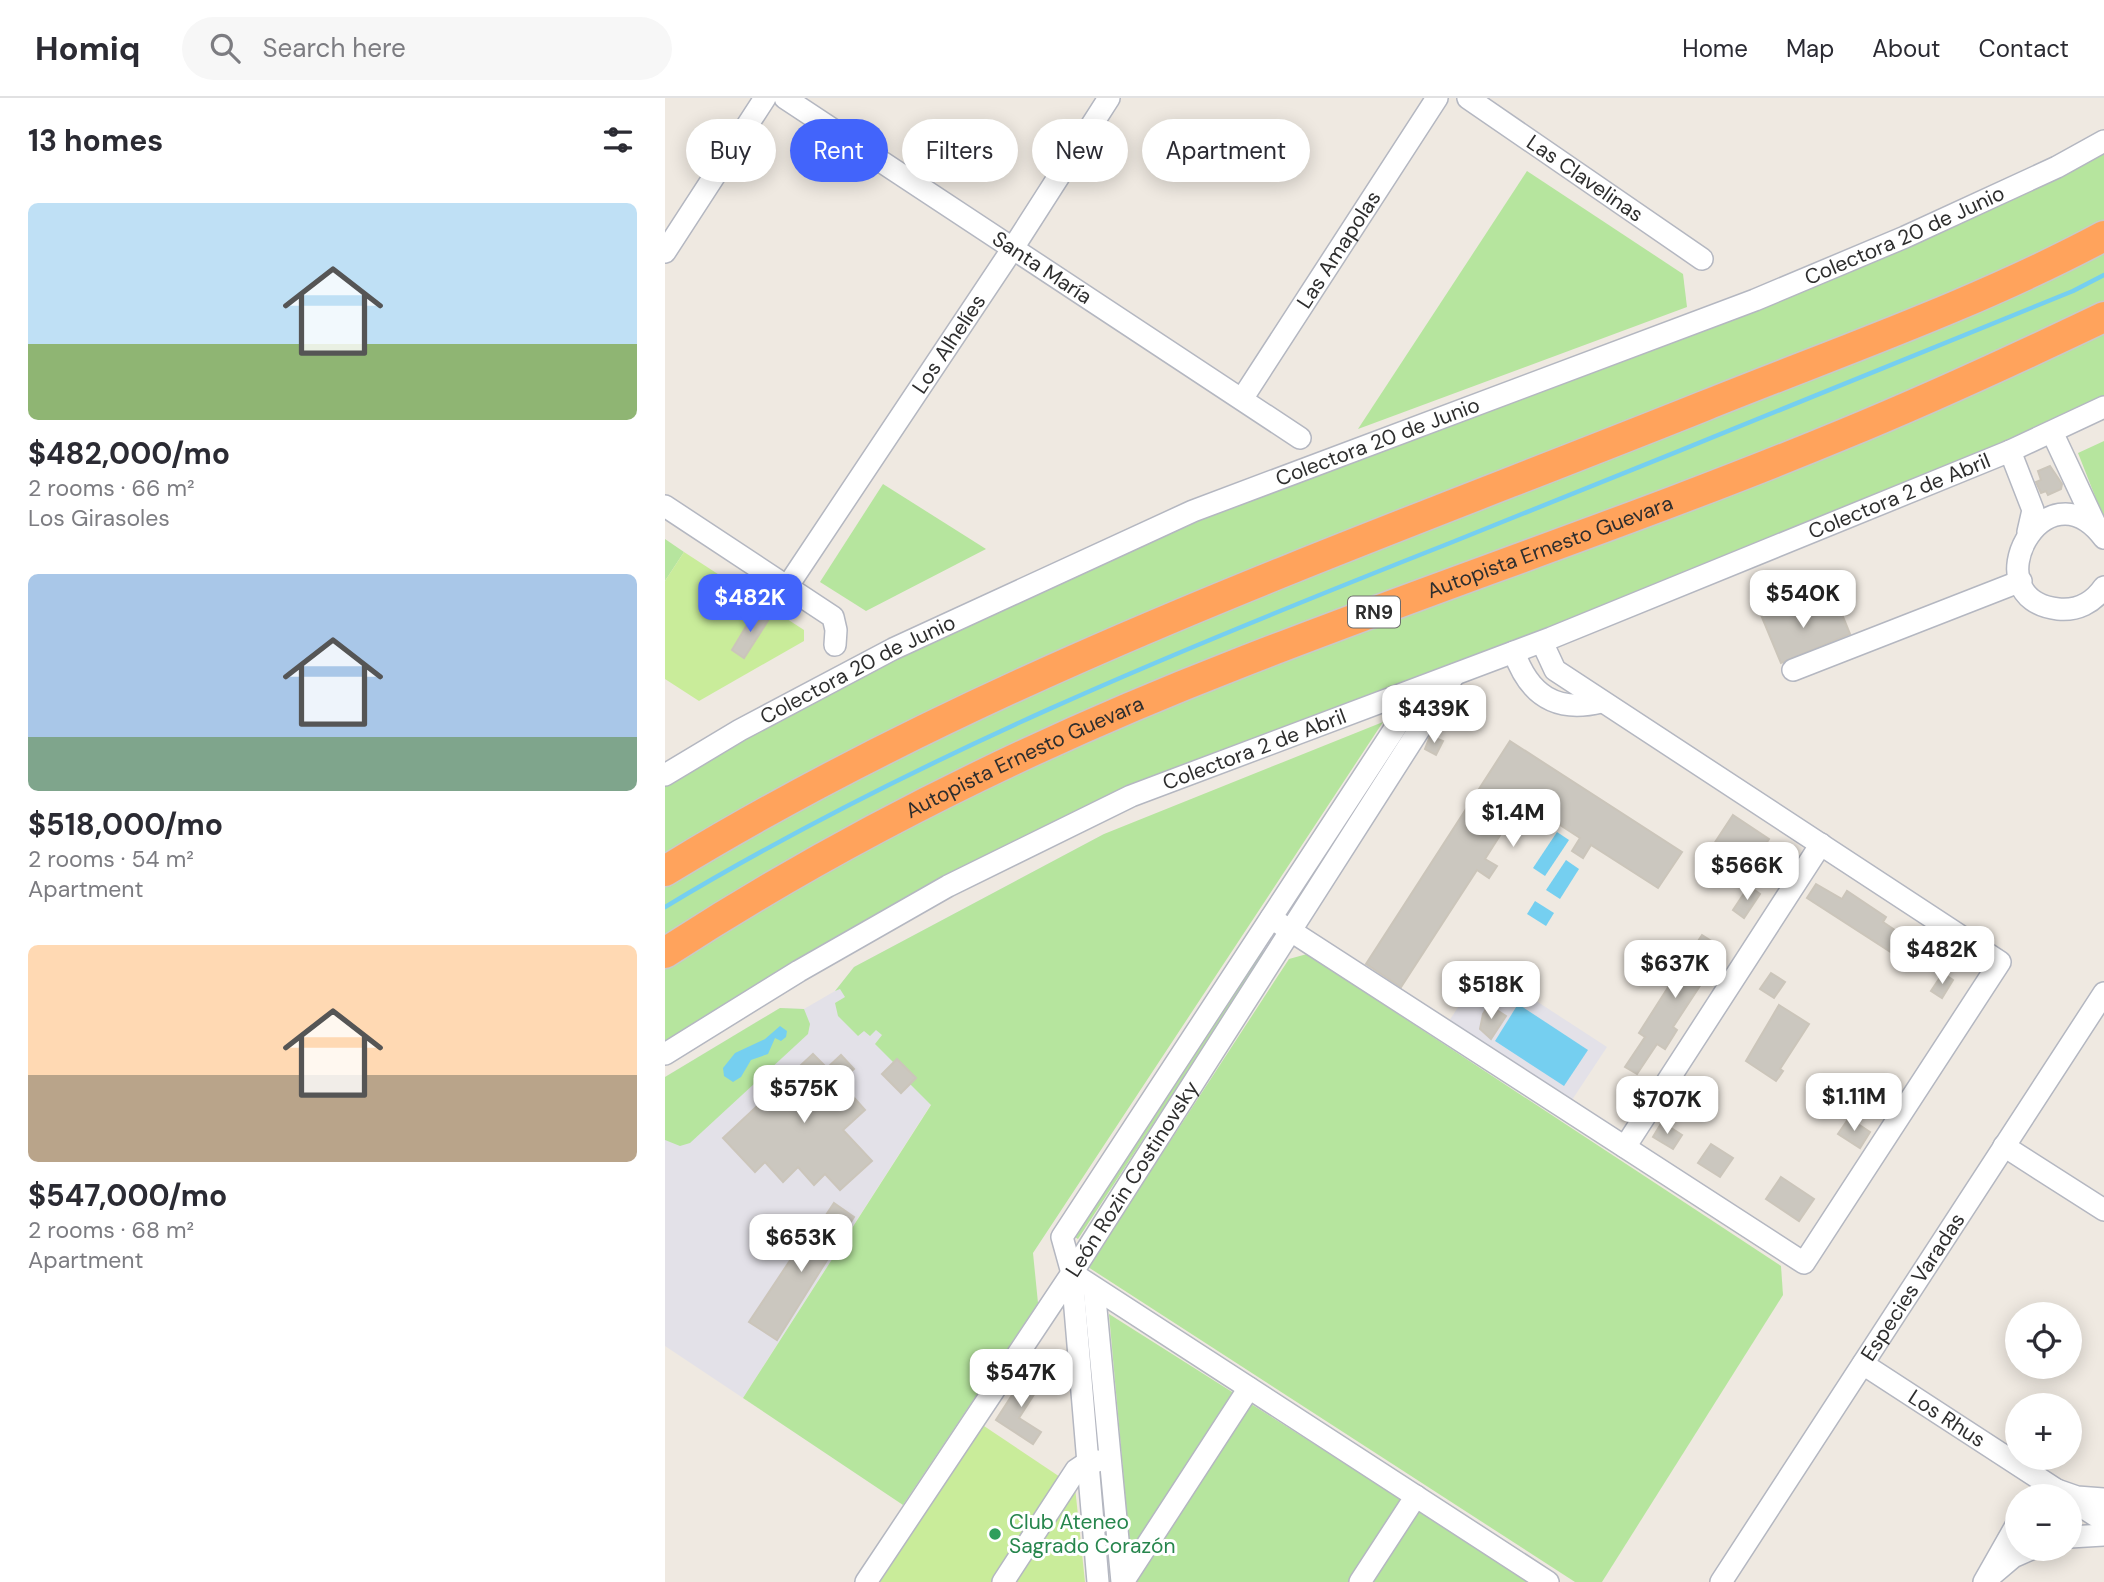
<!DOCTYPE html>
<html lang="en">
<head>
<meta charset="utf-8">
<style>
	body { margin:0; font-family:"DM Sans",sans-serif; background:#f7f7f7; color:#2b2b33; height:100vh; display:flex; flex-direction:column; font-size:26px; white-space:nowrap }
	* { box-sizing:border-box; margin:0 }
	p { font-size:23px; color:#7c7c81 }
	.icon { flex:none; width:38px; height:38px; fill:none; stroke:currentColor; stroke-width:2; stroke-linecap:round; stroke-linejoin:round }
	.map { position:relative; flex:1; overflow:hidden }
	.panel { display:flex; flex-direction:column; background:#fff; width:665px }
	.panel>* { flex:none }
	.banner { position:absolute; left:21px; top:21px; width:665px; height:63px; display:flex; gap:14px }
	.fabs { position:absolute; left:1340px; top:1204px; display:grid; gap:14px }
	.fabs a { display:grid; place-items:center; width:77px; height:77px; border-radius:50%; background:#fff; box-shadow:0 4px 18px #0003; font-size:35px }
	.price { position:absolute; translate:-50% -60px; padding:0 16px; border-radius:14px; background:#fff; color:#222; font-size:23px; line-height:46px; filter:drop-shadow(0 2px 4px #0008) }
	.price::after { content:''; position:absolute; left:50%; top:42px; width:21px; height:16px; margin-left:-10px; background:inherit; clip-path:polygon(0 0,100% 0,50% 100%) }
	.price.current { background:#4264fb; color:#fff }
	ul { padding:0; list-style:none }
	li { display:grid; align-content:center; gap:14px; height:371px; padding:0 28px }
	li span { display:grid; place-items:center; height:217px; border-radius:10px; color:#555 }
	li>.icon { margin-inline-start:auto }
	span .icon { width:126px; height:126px; fill:#fffc; stroke-width:1 }
	li b { font-size:30px }
	h2 { display:flex; justify-content:space-between; align-items:center; height:84px; padding:0 28px; font-size:30px }
	.chip { padding:0 24px; border-radius:32px; background:#fff; box-shadow:0 4px 18px #0003; font-size:24px; line-height:63px }
	.chip.current { background:#4264fb; color:#fff }
	header { display:flex; align-items:center; gap:42px; box-sizing:border-box; height:98px; padding:0 35px; background:#fff; border-bottom:2px solid #e1e1e2 }
	header strong { font-size:33px }
	nav { display:flex; gap:38px; margin-inline-start:auto; font-size:24px }
	.search { width:490px; height:63px; background:#f7f7f7; display:flex; align-items:center; gap:18px; box-sizing:border-box; padding:0 24px; border-radius:38px; color:#7c7c81; font-size:26px }
	main { display:flex; flex:1; min-height:0 }
	.map>svg:first-child { display:block }
	.industrial { fill:#e3e1e8 }
	.green { fill:#b6e59e }
	.pitch { fill:#c9ec9a }
	.water { fill:#75cff0 }
	.lines { fill:none; stroke-linecap:round; stroke-linejoin:round }
	.stream { stroke:#75cff0; stroke-width:4.5 }
	.building { fill:#cbc7bf; stroke:#cbc5ba; stroke-width:2 }
	.minor-casing { stroke:#b4b7c1; stroke-width:24 }
	.highway-casing { stroke:#c9c9c9; stroke-width:33 }
	.minor { stroke:#fff; stroke-width:21 }
	.highway { stroke:#ffa35c; stroke-width:30 }
	.leisure-dot { fill:#2e9e5b; stroke:#fff; stroke-width:2.5 }
	.labels { text-anchor:middle; dominant-baseline:central; stroke-width:6; stroke-linejoin:round; paint-order:stroke }
	.shield { fill:#fff; stroke:#6d6d6d; stroke-width:2 }
	.shield-label { font-size:19px; font-weight:bold; fill:#2e2e2e }
	.street-label { font-size:21px; fill:#2e2e2e; stroke:#fff }
	.leisure-label { font-size:21px; fill:#27864d; stroke:#fff; text-anchor:start }
</style>
</head>
<body>
<header>
<strong>Homiq</strong>
<div class="search"><svg class="icon" aria-label="search" viewBox="0 0 24 24"><circle cx="10" cy="10" r="6"/><path d="M15 15l6 6"/></svg>Search here</div>
<nav><a>Home</a><a>Map</a><a>About</a><a>Contact</a></nav>
</header>
<main>
<section class="panel">
<h2>13 homes<svg class="icon" aria-label="filters" viewBox="0 0 24 24"><path d="M4 7h16M4 17h16"/><circle cx="9" cy="7" r="2"/><circle cx="15" cy="17" r="2"/></svg></h2>
<ul>
<li><span style="background:linear-gradient(#bfe0f5 65%,#8fb573 0)"><svg class="icon" aria-label="home" viewBox="0 0 24 24"><path d="M3 11l9-7 9 7M6 9v11h12V9"/></svg></span><div><b>$482,000/mo</b><p>2 rooms · 66 m²</p><p>Los Girasoles</p></div></li>
<li><span style="background:linear-gradient(#a9c7e8 75%,#7fa58c 0)"><svg class="icon" aria-label="home" viewBox="0 0 24 24"><path d="M3 11l9-7 9 7M6 9v11h12V9"/></svg></span><div><b>$518,000/mo</b><p>2 rooms · 54 m²</p><p>Apartment</p></div></li>
<li><span style="background:linear-gradient(#ffd9b3 60%,#b9a48a 0)"><svg class="icon" aria-label="home" viewBox="0 0 24 24"><path d="M3 11l9-7 9 7M6 9v11h12V9"/></svg></span><div><b>$547,000/mo</b><p>2 rooms · 68 m²</p><p>Apartment</p></div></li>
</ul>
</section>
<div class="map">
<svg width="1439" height="1484" viewBox="0 0 1439 1484">
	<rect width="100%" height="100%" fill="#efe9e1"/>
	<g class="industrial">
		<path d="M439,736L78,1300L0,1248V979L115,910L139,911L170,893L189,869Z"/>
		<path d="M819,869L942,949L907,1002L784,923Z"/>
	</g>
	<g class="green">
		<path d="M1439,43V309L465,698L0,956V677L363,488L1090,202Z"/>
		<path d="M862,73L1018,176L1022,209L693,331Z"/>
		<path d="M1439,343V421L1413,355Z"/>
		<path d="M218,386L321,451L201,513L155,484Z"/>
		<path d="M0,441L19,454L0,483Z"/>
		<path d="M718,624L368,1155L373,1205L238,1407L78,1300L266,1007L245,986L250,980L233,962L229,965L210,946L217,937L211,932L205,938L199,933L193,938L173,918L170,905L180,899L175,891L170,893L189,869L439,736Z"/>
		<path d="M594,852L600,855L413,1141L408,1138Z"/>
		<path d="M642,856L1116,1168L1118,1197L937,1484H910L423,1169L624,861Z"/>
		<path d="M115,910L139,911L145,926L143,936L25,1045L15,1048L0,1042V979Z"/>
		<path d="M444,1216L867,1484H468Z"/>
	</g>
	<g class="pitch">
		<path d="M19,454L139,532V543L34,603L0,581V483Z"/>
		<path d="M316,1326L410,1389L420,1484H215Z"/>
	</g>
	<g class="water">
		<path d="M892,734L904,742L880,778L868,770Z"/>
		<path d="M901,762L914,771L895,801L881,792Z"/>
		<path d="M870,803L889,815L881,828L862,816Z"/>
		<path d="M853,906L923,952L899,988L830,943Z"/>
		<path d="M115,928L122,933L121,939L116,943L110,940L103,956L86,962L76,979L68,984L59,978L58,970L70,955L100,941Z"/>
	</g>
	<g class="lines">
		<path class="stream" d="M0,809C248,660 516,551 785,445C993,362 1201,277 1408,193L1439,177"/>
	</g>
	<g class="building">
		<path d="M1385,368L1397,386L1396,391L1383,397L1381,393L1376,395L1371,384L1376,382L1373,373Z"/>
		<path d="M1172,504L1185,536L1116,565L1094,512L1110,506L1114,516L1128,510L1132,520Z"/>
		<path d="M91,512L104,521L79,560L67,552Z"/>
		<path d="M765,638L778,643L771,657L760,651Z"/>
		<path d="M845,643L1017,754L993,790L926,747L918,760L907,753L915,740L875,714L846,720L820,761L832,768L824,780L812,772L736,889L701,866Z"/>
		<path d="M1068,717L1104,741L1081,776L1045,752Z"/>
		<path d="M1151,786L1177,801L1182,793L1221,819L1218,824L1243,841L1232,858L1142,800Z"/>
		<path d="M1084,788L1095,796L1079,820L1068,812Z"/>
		<path d="M1037,837L1059,851L1008,929L1012,932L1000,951L992,946L972,976L960,969L980,939L974,935L1009,880L1003,875L1011,863L1017,867Z"/>
		<path d="M1106,875L1120,884L1109,900L1095,891Z"/>
		<path d="M1278,875L1288,882L1277,900L1266,893Z"/>
		<path d="M824,907L841,918L826,941L815,931L818,916Z"/>
		<path d="M1114,907L1144,926L1115,971L1118,973L1111,983L1081,963Z"/>
		<path d="M148,956L162,970L176,957L189,971L175,984L200,1012L178,1032L207,1063L175,1092L160,1076L149,1087L133,1069L118,1084L100,1064L90,1074L58,1040L105,996L92,983L107,969L120,982Z"/>
		<path d="M232,961L251,980L236,995L217,976Z"/>
		<path d="M1184,1020L1205,1034L1195,1050L1173,1036Z"/>
		<path d="M997,1024L1017,1037L1008,1051L988,1039Z"/>
		<path d="M1046,1046L1068,1060L1055,1079L1033,1065Z"/>
		<path d="M1116,1079L1149,1101L1134,1123L1101,1101Z"/>
		<path d="M169,1105L189,1119L112,1242L84,1224L130,1155L134,1158Z"/>
		<path d="M362,1274L377,1284L354,1320L376,1334L368,1346L331,1322Z"/>
	</g>
	<g class="lines">
		<g class="minor-casing">
			<g id="minor">
				<path id="s1" d="M120,0L635,340"/>
				<path id="s2" d="M803,0L1037,161"/>
				<path d="M0,154L100,0"/>
				<path id="s3" d="M577,301L772,0"/>
				<path d="M1387,334L1432,430"/>
				<path d="M1345,353L1368,412L1363,434"/>
				<path d="M0,408L168,519L171,532L170,547"/>
				<path d="M1439,440C1380,361 1305,501 1393,511C1412,513 1428,505 1439,489"/>
				<path id="s4" d="M122,489L348,150L444,0"/>
				<path d="M849,554C864,597 891,615 936,604"/>
				<path d="M1128,572L1356,483"/>
				<path id="s5" d="M0,677L75,632L228,551L528,413L1090,202L1240,139L1392,69L1439,43"/>
				<path d="M606,820L1139,1165L1335,864L890,572L877,544"/>
				<path id="s6" d="M0,956L134,873L283,788L466,698L886,540L1345,353L1439,309"/>
				<path d="M1339,1048L1439,1112"/>
				<path d="M960,1049L1156,746"/>
				<path d="M407,1175L883,1484"/>
				<path d="M429,1190L457,1484"/>
				<path id="s7" d="M1198,1266L1401,1398"/>
				<path d="M1389,1391L1412,1399L1439,1401"/>
				<path d="M1405,1401L1439,1423"/>
				<path d="M1405,1439L1439,1437"/>
				<path d="M1328,1476L1348,1459L1366,1451"/>
				<path id="s8" d="M201,1484L407,1175L789,577"/>
				<path d="M338,1484L411,1372L423,1364L433,1363"/>
				<path d="M433,1484L407,1175L397,1139L757,589"/>
				<path d="M458,1484L584,1290"/>
				<path d="M695,1484L751,1398"/>
				<path id="s9" d="M1056,1484L1439,895"/>
				<path d="M1319,1484L1353,1424"/>
			</g>
		</g>
		<g class="highway-casing">
			<g id="highway">
				<path d="M0,773C325,574 687,449 1039,308C1173,254 1312,206 1439,138"/>
				<path id="s10" d="M0,855C178,739 374,643 572,566C773,487 979,419 1179,336C1267,300 1353,260 1439,219"/>
			</g>
		</g>
		<use href="#minor" class="minor"/>
		<use href="#highway" class="highway"/>
	</g>
	<circle class="leisure-dot" cx="330" cy="1436" r="7"/>
	<g class="labels">
		<rect class="shield" x="683" y="498.5" width="52" height="31" rx="5"/>
		<g class="shield-label">
			<text x="709" y="514">RN9</text>
		</g>
		<g class="street-label">
			<text stroke="none"><textPath href="#s2" startOffset="142">Las Clavelinas</textPath></text>
			<text stroke="none"><textPath href="#s5" startOffset="1354">Colectora 20 de Junio</textPath></text>
			<text stroke="none"><textPath href="#s3" startOffset="178">Las Amapolas</textPath></text>
			<text stroke="none"><textPath href="#s1" startOffset="308">Santa María</textPath></text>
			<text stroke="none"><textPath href="#s4" startOffset="292">Los Alhelíes</textPath></text>
			<text stroke="none"><textPath href="#s5" startOffset="788">Colectora 20 de Junio</textPath></text>
			<text stroke="none"><textPath href="#s6" startOffset="1358">Colectora 2 de Abril</textPath></text>
			<text stroke="none"><textPath href="#s10" startOffset="976">Autopista Ernesto Guevara</textPath></text>
			<text stroke="none"><textPath href="#s5" startOffset="220">Colectora 20 de Junio</textPath></text>
			<text stroke="none"><textPath href="#s6" startOffset="665">Colectora 2 de Abril</textPath></text>
			<text stroke="none"><textPath href="#s10" startOffset="410">Autopista Ernesto Guevara</textPath></text>
			<text stroke="none"><textPath href="#s8" startOffset="483">León Rozin Costinovsky</textPath></text>
			<text stroke="none"><textPath href="#s9" startOffset="352">Especies Varadas</textPath></text>
			<text stroke="none"><textPath href="#s7" startOffset="100">Los Rhus</textPath></text>
		</g>
		<g class="leisure-label">
			<text x="344" y="1424">Club Ateneo<tspan x="344" dy="24">Sagrado Corazón</tspan></text>
		</g>
	</g>
</svg>
<div class="fabs">
<a><svg class="icon" aria-label="locate" viewBox="0 0 24 24"><circle cx="12" cy="12" r="6"/><path d="M12 2v4M12 18v4M2 12h4M18 12h4"/></svg></a>
<a>+</a>
<a>−</a>
</div>
<b class="price" style="left:1138px;top:532px">$540K</b>
<b class="price current" style="left:85px;top:536px">$482K</b>
<b class="price" style="left:769px;top:647px">$439K</b>
<b class="price" style="left:848px;top:751px">$1.4M</b>
<b class="price" style="left:1082px;top:804px">$566K</b>
<b class="price" style="left:1277px;top:888px">$482K</b>
<b class="price" style="left:1010px;top:902px">$637K</b>
<b class="price" style="left:826px;top:923px">$518K</b>
<b class="price" style="left:139px;top:1027px">$575K</b>
<b class="price" style="left:1189px;top:1035px">$1.11M</b>
<b class="price" style="left:1002px;top:1038px">$707K</b>
<b class="price" style="left:136px;top:1176px">$653K</b>
<b class="price" style="left:356px;top:1311px">$547K</b>
<div class="banner">
<a class="chip">Buy</a>
<a class="chip current">Rent</a>
<a class="chip">Filters</a>
<a class="chip">New</a>
<a class="chip">Apartment</a>
</div>
</div>
</main>
</body>
</html>
